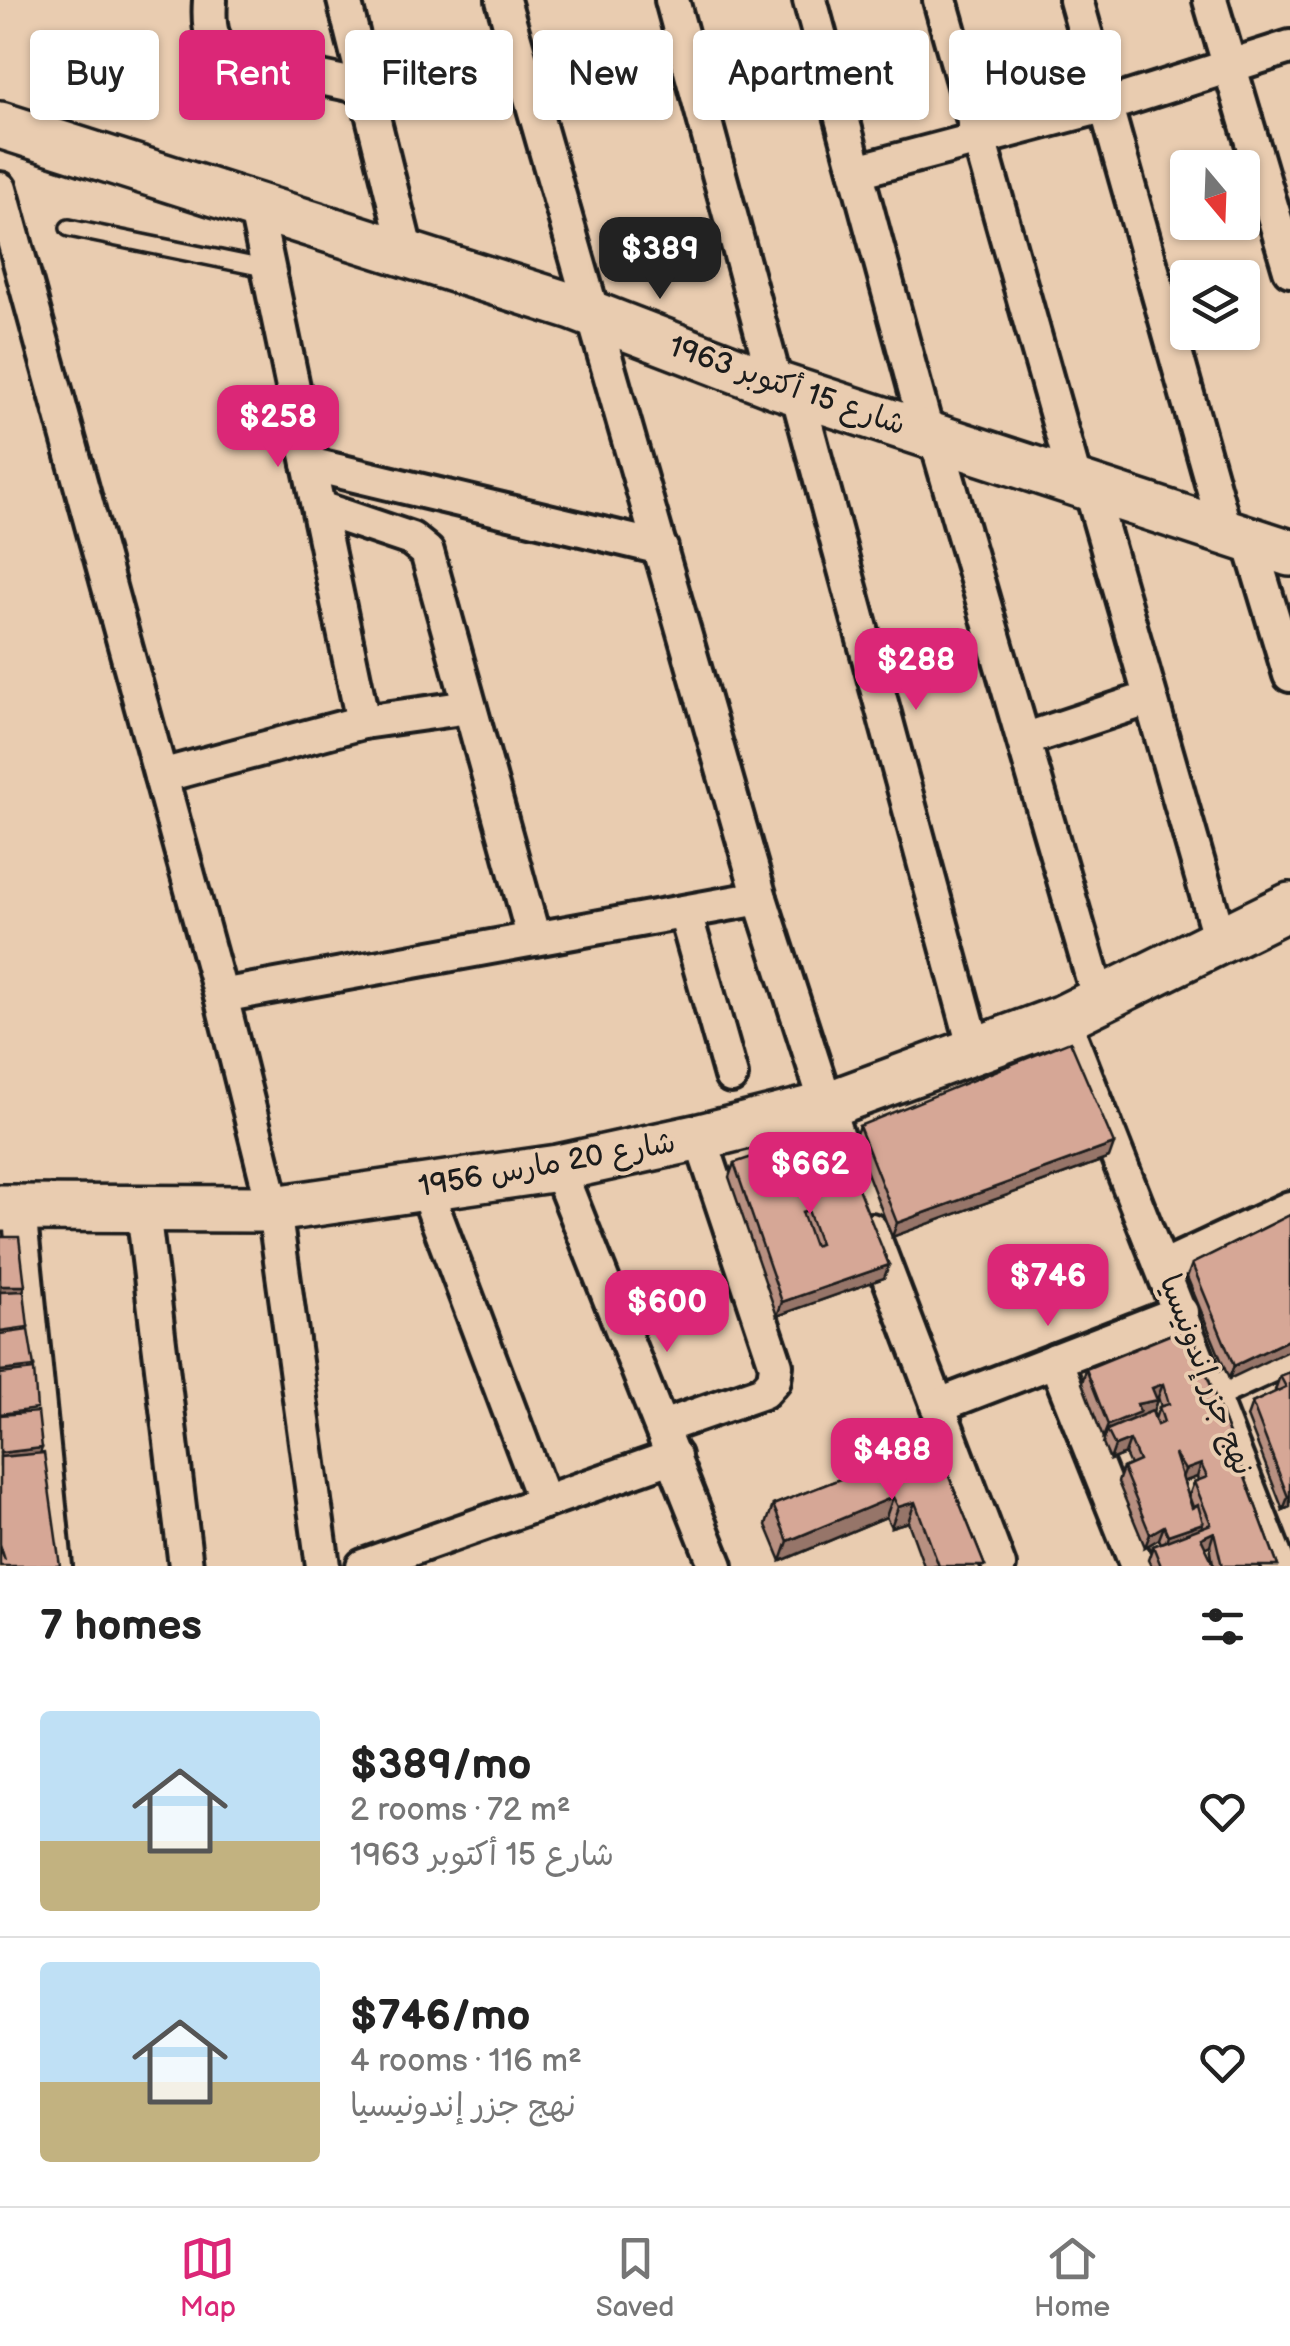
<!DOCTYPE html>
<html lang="en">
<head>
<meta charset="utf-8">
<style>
	body { margin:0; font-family:"Balsamiq Sans","Playpen Sans Arabic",sans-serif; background:#f2f2f2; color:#222; height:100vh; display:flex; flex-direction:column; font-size:38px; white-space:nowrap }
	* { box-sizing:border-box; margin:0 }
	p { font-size:32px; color:#767676 }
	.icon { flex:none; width:55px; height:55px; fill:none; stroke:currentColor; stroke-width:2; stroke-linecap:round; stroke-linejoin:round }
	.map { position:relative; height:1566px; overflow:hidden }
	.side { display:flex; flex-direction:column; background:#fff; flex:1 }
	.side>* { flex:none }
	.banner { position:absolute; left:30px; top:30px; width:1230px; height:90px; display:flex; gap:20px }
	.needle { width:65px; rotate:161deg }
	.fabs { position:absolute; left:1170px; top:150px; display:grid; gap:20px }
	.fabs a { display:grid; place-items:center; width:90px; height:90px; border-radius:10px; background:#fff; box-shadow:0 2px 8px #0004; font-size:50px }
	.price { position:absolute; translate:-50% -85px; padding:0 22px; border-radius:20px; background:#db2777; color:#fff; font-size:32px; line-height:65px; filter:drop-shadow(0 2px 5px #0008) }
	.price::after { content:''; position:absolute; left:50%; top:60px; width:30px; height:22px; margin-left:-15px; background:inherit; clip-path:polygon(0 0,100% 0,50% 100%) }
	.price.on { background:#222; color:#fff }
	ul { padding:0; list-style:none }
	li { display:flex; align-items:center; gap:30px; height:250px; padding:0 40px }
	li+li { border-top:2px solid #e0e0e0 }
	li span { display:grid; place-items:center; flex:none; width:280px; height:200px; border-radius:10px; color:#555 }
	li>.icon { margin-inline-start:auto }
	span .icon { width:120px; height:120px; fill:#fffc; stroke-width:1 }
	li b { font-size:42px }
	h2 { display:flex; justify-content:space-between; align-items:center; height:120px; padding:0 40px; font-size:42px }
	.tag { padding:0 35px; border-radius:10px; background:#fff; box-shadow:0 2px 8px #0004; font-size:35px; line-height:90px }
	.tag.on { background:#db2777; color:#fff }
	.dock { display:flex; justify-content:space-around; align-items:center; height:140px; border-top:2px solid #e0e0e0; background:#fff; font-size:28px; color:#767676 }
	.dock a { display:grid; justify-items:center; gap:5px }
	.dock .on { color:#db2777 }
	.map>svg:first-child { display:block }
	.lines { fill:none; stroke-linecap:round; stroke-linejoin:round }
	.lane-casing { stroke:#1c1c1c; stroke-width:22 }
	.street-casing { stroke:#1c1c1c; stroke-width:40 }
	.secondary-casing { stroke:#1c1c1c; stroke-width:52 }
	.lane { stroke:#e9ccb0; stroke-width:15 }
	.street { stroke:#e9ccb0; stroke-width:32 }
	.secondary { stroke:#e9ccb0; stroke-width:45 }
	.wall { fill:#b89081; stroke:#1c1c1c; stroke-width:2.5; fill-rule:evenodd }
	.shaded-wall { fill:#967569; stroke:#1c1c1c; stroke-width:2.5 }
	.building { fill:#d6a796; stroke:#1c1c1c; stroke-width:2.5; fill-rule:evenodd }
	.labels { text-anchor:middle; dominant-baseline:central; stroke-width:8; stroke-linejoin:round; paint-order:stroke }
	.street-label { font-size:30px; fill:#1c1c1c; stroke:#e9ccb0 }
</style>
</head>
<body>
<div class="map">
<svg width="1290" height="1566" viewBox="0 0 1290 1566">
	<rect width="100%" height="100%" fill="#e9ccb0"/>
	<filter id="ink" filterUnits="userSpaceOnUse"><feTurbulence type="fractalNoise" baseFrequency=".01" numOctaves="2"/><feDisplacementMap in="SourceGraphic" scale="20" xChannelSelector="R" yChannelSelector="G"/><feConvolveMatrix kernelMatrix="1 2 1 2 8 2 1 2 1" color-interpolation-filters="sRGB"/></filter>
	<g filter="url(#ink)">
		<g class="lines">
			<g class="lane-casing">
				<path id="lane" d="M69,228L269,269"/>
			</g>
			<g class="street-casing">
				<g id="street">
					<path d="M210,0C208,29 210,45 236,60L368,88"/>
					<path d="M344,0L407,254"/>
					<path d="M503,0L760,898L848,1171"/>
					<path d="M672,0L776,385"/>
					<path d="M810,0L928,436"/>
					<path d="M940,0L1077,487"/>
					<path d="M1076,0L1226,533"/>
					<path d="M1210,0L1290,270"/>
					<path d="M857,171L1107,105L1290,47"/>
					<path d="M0,189L221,996L274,1209L323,1566"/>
					<path d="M255,205L363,722"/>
					<path d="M797,392L975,1050"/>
					<path d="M936,439L1099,1000"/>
					<path d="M309,464L661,548"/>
					<path d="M1091,490L1220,940"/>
					<path d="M319,508L411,539L427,552L534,939"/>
					<path d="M1250,542L1290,675"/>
					<path d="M1024,740L1147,699"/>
					<path d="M161,776L363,722L469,707"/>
					<path d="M685,913L731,1076"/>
					<path d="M221,996L760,898"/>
					<path d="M1063,1018L1279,1566"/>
					<path d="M558,1168L716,1566"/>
					<path d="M425,1187L544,1502"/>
					<path d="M19,1209L55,1566"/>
					<path d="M143,1210L186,1566"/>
					<path d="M871,1230L999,1566"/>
					<path d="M1163,1267L1290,1208"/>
					<path d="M1055,1360L1137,1566"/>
					<path d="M1214,1392L1290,1357"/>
					<path d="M937,1406L1181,1312"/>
					<path d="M662,1427L763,1392L774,1380L776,1365L700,1137"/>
					<path d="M363,1566L674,1456"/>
				</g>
			</g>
			<g class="secondary-casing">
				<g id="secondary">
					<path d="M0,125L573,307L776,385L1290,553"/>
					<path d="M0,1208L274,1209L558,1168L700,1137L824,1106L1063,1018L1290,906"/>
				</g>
			</g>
			<use href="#lane" class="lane"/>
			<use href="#street" class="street"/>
			<use href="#secondary" class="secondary"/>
		</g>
		<g class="wall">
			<path d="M859,1126L1109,1158L892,1237L854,1139Z"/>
			<path d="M786,1147L884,1278L777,1316L729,1177L734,1163L783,1156Z"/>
			<path d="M1290,1215L1229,1379L1187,1277L1192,1264Z"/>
			<path d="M1189,1327L1278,1566H1151L1148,1560L1153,1546L1161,1543L1159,1539L1145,1547L1118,1482L1123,1468L1130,1465L1125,1454L1110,1460L1103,1444L1105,1437L1103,1438L1082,1383L1086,1369ZM1158,1397L1161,1407H1159L1155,1419L1153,1411L1157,1400L1156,1398ZM1197,1477L1198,1481L1194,1482L1189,1496L1193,1507L1192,1508L1184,1482ZM1210,1545L1213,1564L1205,1547Z"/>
			<path d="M1290,1372V1507L1283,1510L1247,1417L1252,1403L1276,1392L1275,1390L1280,1376Z"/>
			<path d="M935,1442L985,1566H924L908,1522L891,1527L886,1517L781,1561L766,1525L773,1505Z"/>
		</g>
		<g class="shaded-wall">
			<path d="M1114,1144L1109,1158L892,1237L897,1223Z"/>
			<path d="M889,1265L884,1278L777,1316L782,1302Z"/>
			<path d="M0,1286H25L20,1299L0,1300Z"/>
			<path d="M28,1327L23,1340L0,1344V1331Z"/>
			<path d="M1290,1339V1350L1229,1379L1234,1366Z"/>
			<path d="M34,1367L29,1381L0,1384V1371Z"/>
			<path d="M1163,1384L1158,1397L1147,1401L1152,1388Z"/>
			<path d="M1157,1400L1152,1414L1107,1430L1105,1437L1103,1438L1108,1425L1137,1404Z"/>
			<path d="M1130,1440L1125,1454L1110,1460L1115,1446Z"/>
			<path d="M42,1448L37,1462L0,1466V1453Z"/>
			<path d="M1201,1464L1197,1477L1180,1483L1185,1470Z"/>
			<path d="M1290,1496V1507L1283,1510L1288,1497Z"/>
			<path d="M893,1497L886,1517L781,1561L788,1541Z"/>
			<path d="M915,1502L908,1522L891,1527L898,1507Z"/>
			<path d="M1203,1523L1198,1537L1164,1548L1168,1535Z"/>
			<path d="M1164,1526L1159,1539L1145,1547L1150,1534Z"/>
			<path d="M1214,1532L1210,1545L1196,1552L1201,1538Z"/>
		</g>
		<g class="building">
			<path d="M1070,1041L1114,1144L897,1223L859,1126Z"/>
			<path d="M835,1131L889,1265L782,1302L734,1163L779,1148L801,1196L786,1147ZM808,1210L820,1244L814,1246L802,1212Z"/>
			<path d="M1290,1215V1339L1234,1366L1192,1264Z"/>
			<path d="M0,1237H19L25,1286H0Z"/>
			<path d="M24,1291L28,1327L0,1331V1292Z"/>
			<path d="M1189,1327L1278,1566H1222L1214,1532L1201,1538L1214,1565L1211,1566H1161L1153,1546L1211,1524L1194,1482L1207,1477L1201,1464L1185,1470L1175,1454L1192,1508L1198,1505L1203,1523L1168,1535L1164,1526L1150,1534L1123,1468L1139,1461L1130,1440L1115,1446L1107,1430L1152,1411L1157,1425L1164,1422L1159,1407L1169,1404L1163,1384L1152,1388L1157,1400L1137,1404L1140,1412L1108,1425L1086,1369Z"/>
			<path d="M28,1330L34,1367L0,1371V1334Z"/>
			<path d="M34,1370L37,1409L0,1414V1374Z"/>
			<path d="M1290,1372V1496L1288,1497L1252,1403L1286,1387L1280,1376Z"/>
			<path d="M38,1412L42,1448L0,1453V1415Z"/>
			<path d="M935,1442L985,1566H939L915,1502L898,1507L893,1497L788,1541L773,1505Z"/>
			<path d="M44,1453L60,1566H0V1546L5,1560L0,1544V1457Z"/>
		</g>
	</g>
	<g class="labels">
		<g class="street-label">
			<text transform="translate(787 386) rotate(19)">شارع 15 أكتوبر 1963</text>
			<text transform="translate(547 1165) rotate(-10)">شارع 20 مارس 1956</text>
			<text transform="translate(1206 1375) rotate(69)">نهج جزر إندونيسيا</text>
		</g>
	</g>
</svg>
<div class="fabs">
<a><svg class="needle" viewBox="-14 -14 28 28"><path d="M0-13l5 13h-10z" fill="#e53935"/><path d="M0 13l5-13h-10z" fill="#767676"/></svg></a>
<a><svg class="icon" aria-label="layers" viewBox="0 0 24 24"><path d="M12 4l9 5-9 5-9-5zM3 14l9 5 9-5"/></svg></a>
</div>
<b class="price on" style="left:660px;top:302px">$389</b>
<b class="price" style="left:278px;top:470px">$258</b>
<b class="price" style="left:916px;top:713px">$288</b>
<b class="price" style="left:810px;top:1217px">$662</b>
<b class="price" style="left:1048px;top:1329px">$746</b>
<b class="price" style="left:667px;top:1355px">$600</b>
<b class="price" style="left:892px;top:1503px">$488</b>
<div class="banner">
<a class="tag">Buy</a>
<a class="tag on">Rent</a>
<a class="tag">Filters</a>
<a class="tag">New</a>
<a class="tag">Apartment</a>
<a class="tag">House</a>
</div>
</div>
<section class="side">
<h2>7 homes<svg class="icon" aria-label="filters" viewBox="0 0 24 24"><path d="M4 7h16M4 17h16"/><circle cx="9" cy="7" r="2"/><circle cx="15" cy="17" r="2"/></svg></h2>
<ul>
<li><span style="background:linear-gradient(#bfe0f5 65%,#c2b280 0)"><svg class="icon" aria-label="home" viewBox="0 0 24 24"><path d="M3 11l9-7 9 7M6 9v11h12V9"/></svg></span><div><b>$389/mo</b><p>2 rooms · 72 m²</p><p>شارع 15 أكتوبر 1963</p></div><svg class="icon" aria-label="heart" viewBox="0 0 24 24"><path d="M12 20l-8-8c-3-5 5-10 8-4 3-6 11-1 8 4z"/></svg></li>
<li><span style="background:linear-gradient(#bfe0f5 60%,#c2b280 0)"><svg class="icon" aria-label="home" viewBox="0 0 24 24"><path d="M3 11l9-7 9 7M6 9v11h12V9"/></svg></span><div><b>$746/mo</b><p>4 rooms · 116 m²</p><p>نهج جزر إندونيسيا</p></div><svg class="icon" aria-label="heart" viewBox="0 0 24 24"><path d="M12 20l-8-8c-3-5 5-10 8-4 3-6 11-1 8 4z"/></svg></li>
</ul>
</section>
<nav class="dock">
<a class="on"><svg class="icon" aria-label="map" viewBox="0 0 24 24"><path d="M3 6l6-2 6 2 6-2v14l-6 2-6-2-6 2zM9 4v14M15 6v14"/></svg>Map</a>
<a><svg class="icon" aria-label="saved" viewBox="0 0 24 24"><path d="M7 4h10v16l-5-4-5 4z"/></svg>Saved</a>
<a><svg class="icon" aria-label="home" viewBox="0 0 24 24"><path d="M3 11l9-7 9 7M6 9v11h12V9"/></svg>Home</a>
</nav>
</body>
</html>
